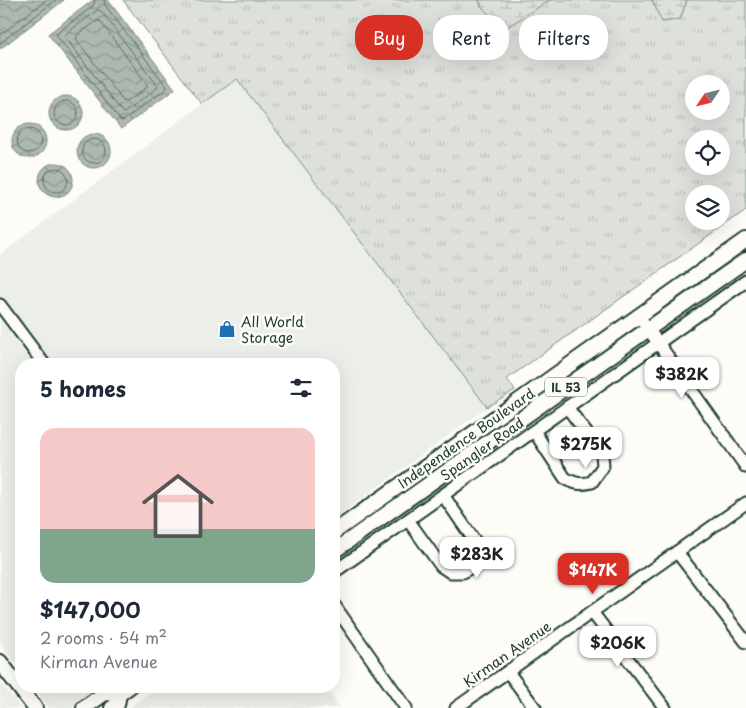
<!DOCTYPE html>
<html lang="en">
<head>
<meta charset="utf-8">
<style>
	body { margin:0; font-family:"Playpen Sans",sans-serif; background:#f2f2f3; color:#1f2937; height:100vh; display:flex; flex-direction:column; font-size:19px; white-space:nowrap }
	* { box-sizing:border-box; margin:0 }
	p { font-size:16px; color:#747a83 }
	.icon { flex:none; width:28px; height:28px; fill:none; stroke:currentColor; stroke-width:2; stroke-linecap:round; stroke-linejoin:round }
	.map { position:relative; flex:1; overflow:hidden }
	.details { position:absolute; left:15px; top:358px; width:325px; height:335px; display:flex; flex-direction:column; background:#fff; border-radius:20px; box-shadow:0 5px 20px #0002 }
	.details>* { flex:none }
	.hud { position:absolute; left:355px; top:15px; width:315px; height:45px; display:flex; gap:10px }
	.needle { width:32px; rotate:235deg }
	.buttons { position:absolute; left:685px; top:75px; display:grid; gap:10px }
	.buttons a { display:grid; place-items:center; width:45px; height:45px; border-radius:50%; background:#fff; box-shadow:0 5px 20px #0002; font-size:25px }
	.price { position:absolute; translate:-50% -42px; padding:0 11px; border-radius:10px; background:#fff; color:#222; font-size:16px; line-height:32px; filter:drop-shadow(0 1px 2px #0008) }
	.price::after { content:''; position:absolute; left:50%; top:30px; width:15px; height:11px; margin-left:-8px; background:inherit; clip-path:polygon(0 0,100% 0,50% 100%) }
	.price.current { background:#d93025; color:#fff }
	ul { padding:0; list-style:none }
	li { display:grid; align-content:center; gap:10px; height:265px; padding:0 25px }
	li+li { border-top:1px solid #e0e1e3 }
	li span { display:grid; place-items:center; height:155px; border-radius:15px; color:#555 }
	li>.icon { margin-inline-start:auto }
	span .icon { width:90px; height:90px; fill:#fffc; stroke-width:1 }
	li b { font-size:21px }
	h2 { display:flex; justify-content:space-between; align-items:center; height:60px; padding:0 25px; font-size:21px }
	.pill { padding:0 18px; border-radius:20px; background:#fff; box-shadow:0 5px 20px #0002; font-size:18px; line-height:45px }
	.pill.current { background:#d93025; color:#fff }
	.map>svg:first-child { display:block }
	.built { fill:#eceee9 }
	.grass { fill:url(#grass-tufts); stroke:#7e8e88; fill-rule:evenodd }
	.wetland { fill:url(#wetland-marsh); stroke:#7e8e88 }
	.water { fill:url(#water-waves); stroke:#75877f }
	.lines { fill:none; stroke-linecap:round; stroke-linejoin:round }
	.shore { stroke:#586e66; stroke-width:1 }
	.minor-casing { stroke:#1f3d34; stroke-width:15 }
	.major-casing { stroke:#1f3d34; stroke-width:18 }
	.minor { stroke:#fdfcf7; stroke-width:11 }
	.major { stroke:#fdfcf7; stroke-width:14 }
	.labels { text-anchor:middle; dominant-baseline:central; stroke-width:5; stroke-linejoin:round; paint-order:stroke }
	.shield { fill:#fdfcf7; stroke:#62766e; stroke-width:1 }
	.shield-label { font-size:12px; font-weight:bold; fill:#1f3d34 }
	.poi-label { font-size:14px; fill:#1f3d34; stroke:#fdfcf7; text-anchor:start }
	.street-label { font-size:14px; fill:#1f3d34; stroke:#fdfcf7 }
</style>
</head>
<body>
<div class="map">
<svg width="746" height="708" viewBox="0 0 746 708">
	<defs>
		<pattern id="grass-tufts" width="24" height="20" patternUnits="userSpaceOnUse" patternTransform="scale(1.25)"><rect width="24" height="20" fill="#dde0db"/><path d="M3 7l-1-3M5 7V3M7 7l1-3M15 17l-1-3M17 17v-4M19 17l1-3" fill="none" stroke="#bdc1bd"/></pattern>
		<pattern id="wetland-marsh" width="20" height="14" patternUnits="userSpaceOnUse" patternTransform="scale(1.25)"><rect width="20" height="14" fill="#dde0db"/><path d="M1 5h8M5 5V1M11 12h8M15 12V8" fill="none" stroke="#bdc1bd"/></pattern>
		<pattern id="water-waves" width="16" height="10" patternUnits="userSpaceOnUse" patternTransform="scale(1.25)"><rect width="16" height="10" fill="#aeb8b1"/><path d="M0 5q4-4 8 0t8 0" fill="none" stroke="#8d9791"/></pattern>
	</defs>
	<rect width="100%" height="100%" fill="#fdfcf7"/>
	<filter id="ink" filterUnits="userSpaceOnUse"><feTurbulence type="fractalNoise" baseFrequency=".02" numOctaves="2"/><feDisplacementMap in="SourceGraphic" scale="10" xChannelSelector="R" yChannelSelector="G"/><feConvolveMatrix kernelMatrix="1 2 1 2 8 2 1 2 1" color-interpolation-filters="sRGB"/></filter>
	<g filter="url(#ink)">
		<g class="built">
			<path d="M237,78L487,407L334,519V364H21V671L0,642V255Z"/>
			<path d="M0,682L20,708H0Z"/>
			<path d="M33,686H105L73,708H49Z"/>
			<path d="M159,686H325L340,708H129Z"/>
		</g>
		<path class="grass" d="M123,0H479L481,6L504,28L550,0H652L663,22L680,19L687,0H746V210L507,379L515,390L487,407L237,79L202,104ZM694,84H721V111H694ZM694,139H721V166H694ZM694,194H721V221H694Z"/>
		<g class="wetland">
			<path d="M479,0H550L504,29L481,6Z"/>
			<path d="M652,0H687L680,19L662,22Z"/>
		</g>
		<g class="water">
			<path d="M0,0H64L0,49Z"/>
			<path d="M93,0H108L175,89L121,129L48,34Z"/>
			<circle cx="66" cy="113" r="17"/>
			<circle cx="29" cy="141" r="17"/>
			<circle cx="94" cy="151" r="17"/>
			<circle cx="56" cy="180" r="17"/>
		</g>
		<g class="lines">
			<g class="shore">
				<path d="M95,0L93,6L57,33V36L120,120L123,121L166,89L167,87L105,5L104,0"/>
				<path d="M98,10L101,11L158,86L157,88L124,113L122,112L65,37L66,34Z"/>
				<path d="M97,21H100L147,84V87L126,102L123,101L76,39L77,36Z"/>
				<path d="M0,35L46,0"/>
				<path d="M0,43L56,0"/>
				<circle cx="66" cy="113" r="12"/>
				<circle cx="29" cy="141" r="12"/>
				<circle cx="94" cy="151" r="12"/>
				<circle cx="56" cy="180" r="12"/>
			</g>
			<g class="minor-casing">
				<g id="minor">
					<path d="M0,305L44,364"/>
					<path d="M639,316L746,467"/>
					<path d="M534,431L565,478C575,484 581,485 592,482L603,466L602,454L567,407"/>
					<path d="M408,520L441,566L450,572H463L474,565L478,554L476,543L443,495"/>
					<path d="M677,552L746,642"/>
					<path d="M334,572L746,281"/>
					<path d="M334,605L406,708"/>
					<path d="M592,612L665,708"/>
					<path d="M508,672L535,708"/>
					<path d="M456,708L746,503"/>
				</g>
			</g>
			<g class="major-casing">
				<g id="major">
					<path d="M334,532L746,240"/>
					<path d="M334,551L746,260"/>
					<path d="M0,662L35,708"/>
					<path d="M84,708L105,693L119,694L130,686"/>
					<path d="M112,708L117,705L119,694"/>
				</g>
			</g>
			<use href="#minor" class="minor"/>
			<use href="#major" class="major"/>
		</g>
	</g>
	<defs>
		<g id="shop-bare" transform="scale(1.35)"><path d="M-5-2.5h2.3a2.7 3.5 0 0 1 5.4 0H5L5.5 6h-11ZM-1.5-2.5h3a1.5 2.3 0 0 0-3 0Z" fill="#1f6fb2" stroke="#fdfcf7" stroke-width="2.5" paint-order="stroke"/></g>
	</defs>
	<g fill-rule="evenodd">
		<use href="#shop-bare" x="227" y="329"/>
	</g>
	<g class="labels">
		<rect class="shield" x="545" y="377.5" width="42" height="19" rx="4"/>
		<g class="shield-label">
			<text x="566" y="387">IL 53</text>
		</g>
		<g class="poi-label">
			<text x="241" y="321">All World<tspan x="241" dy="16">Storage</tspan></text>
		</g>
		<g class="street-label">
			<text transform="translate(466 438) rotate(-35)">Independence Boulevard</text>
			<text transform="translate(482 449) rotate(-35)">Spangler Road</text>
			<text transform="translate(507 654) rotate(-35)">Kirman Avenue</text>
		</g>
	</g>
</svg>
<div class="buttons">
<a><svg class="needle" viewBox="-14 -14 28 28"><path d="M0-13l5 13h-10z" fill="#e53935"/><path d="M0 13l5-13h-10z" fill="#747a83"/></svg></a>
<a><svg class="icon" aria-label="locate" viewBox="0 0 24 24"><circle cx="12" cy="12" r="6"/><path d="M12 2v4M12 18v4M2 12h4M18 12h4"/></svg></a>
<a><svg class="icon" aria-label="layers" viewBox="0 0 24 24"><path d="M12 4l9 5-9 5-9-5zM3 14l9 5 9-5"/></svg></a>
</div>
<b class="price" style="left:682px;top:399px">$382K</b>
<b class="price" style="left:586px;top:469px">$275K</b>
<b class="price" style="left:477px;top:579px">$283K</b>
<b class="price current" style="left:593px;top:595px">$147K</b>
<b class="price" style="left:618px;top:668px">$206K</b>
<div class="hud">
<a class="pill current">Buy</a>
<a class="pill">Rent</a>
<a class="pill">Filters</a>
</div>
<section class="details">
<h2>5 homes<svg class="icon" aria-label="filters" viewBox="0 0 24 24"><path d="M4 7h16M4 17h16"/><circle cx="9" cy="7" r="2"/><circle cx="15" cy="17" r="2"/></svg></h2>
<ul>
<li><span style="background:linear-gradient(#f6c9c9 65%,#7fa58c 0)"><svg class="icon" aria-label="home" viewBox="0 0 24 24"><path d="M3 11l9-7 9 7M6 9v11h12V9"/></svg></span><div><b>$147,000</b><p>2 rooms · 54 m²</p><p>Kirman Avenue</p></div></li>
</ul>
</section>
</div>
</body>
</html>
